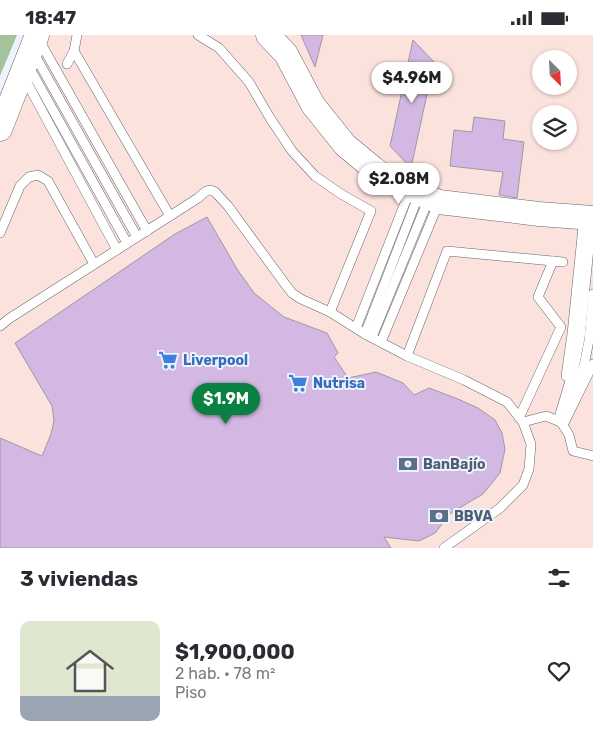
<!DOCTYPE html>
<html lang="es">
<head>
<meta charset="utf-8">
<style>
	body { margin:0; font-family:Rubik,sans-serif; background:#f2f2f3; color:#2b2b33; height:100vh; display:flex; flex-direction:column; font-size:19px; white-space:nowrap }
	* { box-sizing:border-box; margin:0 }
	p { font-size:16px; color:#7c7c81 }
	.icon { flex:none; width:28px; height:28px; fill:none; stroke:currentColor; stroke-width:2; stroke-linecap:round; stroke-linejoin:round }
	.map { position:relative; height:513px; overflow:hidden }
	.side { display:flex; flex-direction:column; background:#fff; flex:1 }
	.side>* { flex:none }
	.needle { width:32px; rotate:156deg }
	.controls { position:absolute; left:532px; top:15px; display:grid; gap:10px }
	.controls a { display:grid; place-items:center; width:45px; height:45px; border-radius:50%; background:#fff; box-shadow:0 1px 4px #0004; font-size:25px }
	.price { position:absolute; translate:-50% -42px; padding:0 11px; border-radius:18px; background:#fff; color:#222; font-size:16px; line-height:32px; filter:drop-shadow(0 1px 2px #0008) }
	.price::after { content:''; position:absolute; left:50%; top:30px; width:15px; height:11px; margin-left:-8px; background:inherit; clip-path:polygon(0 0,100% 0,50% 100%) }
	.price.active { background:#0b8043; color:#fff }
	ul { padding:0; list-style:none }
	li { display:flex; align-items:center; gap:15px; height:125px; padding:0 20px }
	li+li { border-top:1px solid #e1e1e2 }
	li span { display:grid; place-items:center; flex:none; width:140px; height:100px; border-radius:10px; color:#555 }
	li>.icon { margin-inline-start:auto }
	span .icon { width:60px; height:60px; fill:#fffc; stroke-width:1 }
	li b { font-size:21px }
	h2 { display:flex; justify-content:space-between; align-items:center; height:60px; padding:0 20px; font-size:21px }
	.status { display:flex; justify-content:space-between; align-items:center; height:35px; padding:0 25px; background:#fff; direction:ltr }
	.status svg { height:14px; fill:currentColor }
	.map>svg:first-child { display:block }
	.commercial { fill:#fce2dd; fill-rule:evenodd }
	.forest { fill:#a4c39c }
	.building { fill:#d2b8e2; stroke:#9e99a1 }
	.lines { fill:none; stroke-linecap:round; stroke-linejoin:round }
	.service-casing { stroke:#63676f; stroke-width:10 }
	.secondary-casing { stroke:#63676f; stroke-width:25 }
	.service { stroke:#fff; stroke-width:9 }
	.secondary { stroke:#fff; stroke-width:24 }
	.labels { text-anchor:middle; dominant-baseline:central; stroke-width:4; stroke-linejoin:round; paint-order:stroke }
	.shop-label { font-size:14px; font-weight:bold; fill:#366cbe; stroke:#eef3fc; text-anchor:start }
	.service-label { font-size:14px; font-weight:bold; fill:#4e5e75; stroke:#eef3fc; text-anchor:start }
</style>
</head>
<body>
<div class="status"><b>18:47</b><svg viewBox="0 0 49 12"><path d="M0 12V9h3v3zM5 12V6h3v6zM10 12V3h3v9zM15 12V0h3v12zM26 1h20v11H26zM47 4h2v5h-2z"/></svg></div>
<div class="map">
<svg width="593" height="513" viewBox="0 0 593 513">
	<rect width="100%" height="100%" fill="#eef3fc"/>
	<path class="commercial" d="M37,0H593V513H0V94ZM541,24H569V51H541ZM541,79H569V106H541Z"/>
	<path class="forest" d="M0,0H17L0,41Z"/>
	<g class="building">
		<path d="M301,0H323L315,32Z"/>
		<path d="M413,5L434,27L411,133L390,111Z"/>
		<path d="M474,82L505,86L503,104L524,107L517,163L499,160L503,137L450,131L454,95L472,97Z"/>
		<path d="M207,182L237,234L254,258L284,282L327,298L338,318L334,322L348,343L376,337L403,348L414,360L429,353L458,364L478,373L495,385L502,398L505,414L500,438L483,459L446,481L443,488L435,498L419,506L384,502L391,513H0V403L42,421L51,399L54,386L52,371L15,308L175,199Z"/>
	</g>
	<g class="lines">
		<g class="service-casing">
			<g id="service">
				<path d="M198,0L219,13L249,47L270,83L292,116L315,141L341,159L371,176L330,277"/>
				<path d="M39,5L147,196"/>
				<path d="M74,16L170,181"/>
				<path d="M33,17L137,202"/>
				<path d="M67,29L74,16L77,0"/>
				<path d="M29,32L127,208"/>
				<path d="M25,44L117,215"/>
				<path d="M0,198L20,151L29,142L38,140L48,146L94,229"/>
				<path d="M0,291L10,283L170,181L198,163L206,156L210,155L215,157L228,171L285,249L292,258L301,264L330,277L365,299L407,321L464,345L507,367L523,387L531,409L529,434L523,450L500,473L444,513"/>
				<path d="M356,293L410,155"/>
				<path d="M365,299L419,159"/>
				<path d="M372,302L429,163"/>
				<path d="M381,307L439,167"/>
				<path d="M407,321L447,216L563,227"/>
				<path d="M566,341L572,299L584,182"/>
				<path d="M568,370L584,331L589,305L593,259"/>
				<path d="M519,383L561,292L538,262L553,226"/>
				<path d="M558,386L575,329L580,303L592,183"/>
				<path d="M523,387L546,381L561,387L569,400L573,416L593,421"/>
				<path d="M563,390L593,329"/>
			</g>
		</g>
		<g class="secondary-casing">
			<g id="secondary">
				<path d="M268,0L286,19L313,70L345,110L374,134L393,147L439,167L539,179L593,183"/>
				<path d="M0,94L37,0"/>
			</g>
		</g>
		<use href="#service" class="service"/>
		<use href="#secondary" class="secondary"/>
	</g>
	<defs>
		<g id="supermarket-bare" transform="scale(1.5)"><path d="M-6-5.5h2.5l.6 2H6L4.5 2H-2.5L-4.4-4H-6ZM-1.5 3.2a1.3 1.3 0 1 0 .1 0ZM3 3.2a1.3 1.3 0 1 0 .1 0Z" fill="#3f7fe0" stroke="#eef3fc" stroke-width="2.5" paint-order="stroke"/></g>
		<g id="bank-bare" transform="scale(1.5)"><path d="M-6-4H6V4H-6ZM0-2.3a2.3 2.3 0 1 0 0 4.6a2.3 2.3 0 1 0 0-4.6Z" fill="#5c6f8a" stroke="#eef3fc" stroke-width="2.5" paint-order="stroke"/></g>
	</defs>
	<g fill-rule="evenodd">
		<use href="#supermarket-bare" x="168" y="325"/>
		<use href="#supermarket-bare" x="298" y="348"/>
		<use href="#bank-bare" x="408" y="429"/>
		<use href="#bank-bare" x="439" y="481"/>
	</g>
	<g class="labels">
		<g class="shop-label">
			<text x="183" y="325">Liverpool</text>
			<text x="313" y="348">Nutrisa</text>
		</g>
		<g class="service-label">
			<text x="423" y="429">BanBajío</text>
			<text x="454" y="481">BBVA</text>
		</g>
	</g>
</svg>
<div class="controls">
<a><svg class="needle" viewBox="-14 -14 28 28"><path d="M0-13l5 13h-10z" fill="#e53935"/><path d="M0 13l5-13h-10z" fill="#7c7c81"/></svg></a>
<a><svg class="icon" aria-label="layers" viewBox="0 0 24 24"><path d="M12 4l9 5-9 5-9-5zM3 14l9 5 9-5"/></svg></a>
</div>
<b class="price" style="left:412px;top:69px">$4.96M</b>
<b class="price" style="left:399px;top:170px">$2.08M</b>
<b class="price active" style="left:226px;top:390px">$1.9M</b>
</div>
<section class="side">
<h2>3 viviendas<svg class="icon" aria-label="filters" viewBox="0 0 24 24"><path d="M4 7h16M4 17h16"/><circle cx="9" cy="7" r="2"/><circle cx="15" cy="17" r="2"/></svg></h2>
<ul>
<li><span style="background:linear-gradient(#dfe7d0 75%,#9aa5b1 0)"><svg class="icon" aria-label="home" viewBox="0 0 24 24"><path d="M3 11l9-7 9 7M6 9v11h12V9"/></svg></span><div><b>$1,900,000</b><p>2 hab. · 78 m²</p><p>Piso</p></div><svg class="icon" aria-label="heart" viewBox="0 0 24 24"><path d="M12 20l-8-8c-3-5 5-10 8-4 3-6 11-1 8 4z"/></svg></li>
</ul>
</section>
</body>
</html>
